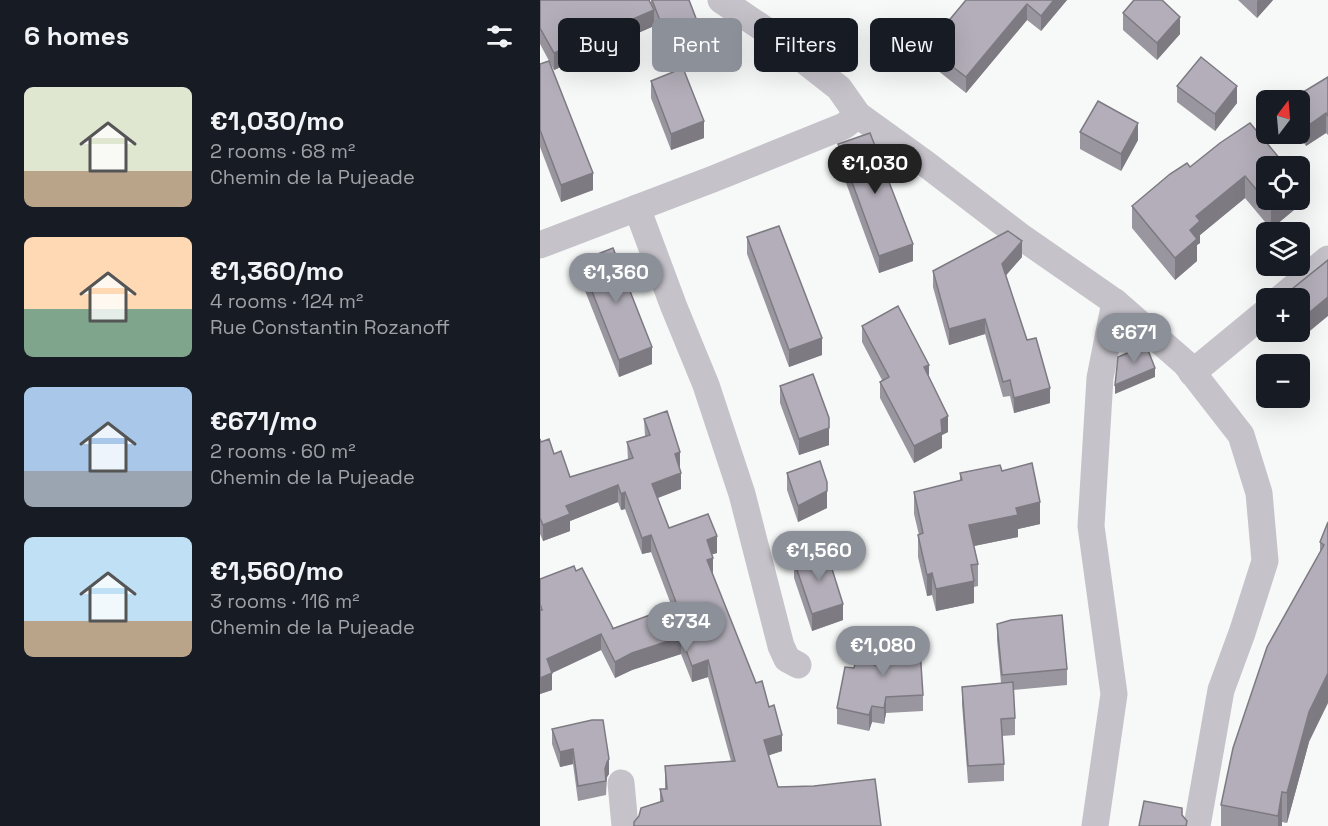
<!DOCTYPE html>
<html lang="en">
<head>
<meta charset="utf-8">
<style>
	body { margin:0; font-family:"Space Grotesk",sans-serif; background:#20242c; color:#f1f3f6; height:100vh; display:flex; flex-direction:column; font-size:22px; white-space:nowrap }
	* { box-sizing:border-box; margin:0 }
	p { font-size:20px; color:#9ea1a6 }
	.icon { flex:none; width:33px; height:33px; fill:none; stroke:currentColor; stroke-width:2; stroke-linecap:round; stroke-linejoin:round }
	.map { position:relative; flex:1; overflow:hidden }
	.side { display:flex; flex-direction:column; background:#171b24; width:540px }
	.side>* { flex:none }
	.top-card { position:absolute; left:18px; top:18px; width:570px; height:54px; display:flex; gap:12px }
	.needle { width:39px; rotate:16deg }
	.buttons { position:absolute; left:716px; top:90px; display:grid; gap:12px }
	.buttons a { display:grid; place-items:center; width:54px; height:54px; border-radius:9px; background:#171b24; box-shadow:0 6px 24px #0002; font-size:30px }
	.price { position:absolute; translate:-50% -51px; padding:0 14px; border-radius:21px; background:#8c9099; color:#fff; font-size:20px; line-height:39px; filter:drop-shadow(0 2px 3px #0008) }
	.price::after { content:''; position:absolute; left:50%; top:36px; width:18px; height:14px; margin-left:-9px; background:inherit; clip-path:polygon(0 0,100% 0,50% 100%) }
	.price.selected { background:#222; color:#fff }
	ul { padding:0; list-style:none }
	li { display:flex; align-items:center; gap:18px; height:150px; padding:0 24px }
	li span { display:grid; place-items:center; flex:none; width:168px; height:120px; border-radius:9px; color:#555 }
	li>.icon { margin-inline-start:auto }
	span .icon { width:72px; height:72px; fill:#fffc; stroke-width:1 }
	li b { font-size:26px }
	h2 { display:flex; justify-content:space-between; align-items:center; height:72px; padding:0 24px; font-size:26px }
	.pill { padding:0 21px; border-radius:9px; background:#171b24; box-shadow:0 6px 24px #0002; font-size:21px; line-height:54px }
	.pill.selected { background:#8c9099; color:#fff }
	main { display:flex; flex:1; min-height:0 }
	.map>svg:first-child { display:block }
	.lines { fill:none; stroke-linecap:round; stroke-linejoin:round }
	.minor { stroke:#c5c2c9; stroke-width:27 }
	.wall { fill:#9a969f }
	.shaded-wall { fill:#7d7a82 }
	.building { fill:#b3aeb9; stroke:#7d7a82; stroke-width:1.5 }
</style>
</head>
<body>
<main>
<section class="side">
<h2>6 homes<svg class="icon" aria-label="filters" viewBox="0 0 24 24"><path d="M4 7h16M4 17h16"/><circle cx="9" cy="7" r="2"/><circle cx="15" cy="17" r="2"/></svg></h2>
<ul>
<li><span style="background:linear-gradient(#dfe7d0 70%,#b9a48a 0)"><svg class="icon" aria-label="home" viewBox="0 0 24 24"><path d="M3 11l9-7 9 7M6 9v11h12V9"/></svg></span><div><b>€1,030/mo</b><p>2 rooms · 68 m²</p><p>Chemin de la Pujeade</p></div></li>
<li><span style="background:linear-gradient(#ffd9b3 60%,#7fa58c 0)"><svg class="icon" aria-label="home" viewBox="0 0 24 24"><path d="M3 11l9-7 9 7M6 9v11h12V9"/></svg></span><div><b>€1,360/mo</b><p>4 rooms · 124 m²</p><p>Rue Constantin Rozanoff</p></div></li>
<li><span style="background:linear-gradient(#a9c7e8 70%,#9aa5b1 0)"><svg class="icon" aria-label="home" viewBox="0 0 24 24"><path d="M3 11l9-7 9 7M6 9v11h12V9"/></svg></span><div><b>€671/mo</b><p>2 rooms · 60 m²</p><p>Chemin de la Pujeade</p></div></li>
<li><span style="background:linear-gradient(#bfe0f5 70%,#b9a48a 0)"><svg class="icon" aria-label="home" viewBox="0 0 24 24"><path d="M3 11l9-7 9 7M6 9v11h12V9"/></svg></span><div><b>€1,560/mo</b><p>3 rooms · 116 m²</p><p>Chemin de la Pujeade</p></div></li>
</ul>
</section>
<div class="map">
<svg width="788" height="826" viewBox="0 0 788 826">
	<rect width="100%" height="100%" fill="#f6f9f7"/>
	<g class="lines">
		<g class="minor">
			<path d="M181,0L224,29L299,88L318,115L386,164L480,236L575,302L645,363L701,435L719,493L725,561L702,633L681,690L657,826"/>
			<path d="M97,208L134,307L166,385L202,494L241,646L247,659L258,665"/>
			<path d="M0,245L173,179L304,126L318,115"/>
			<path d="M741,298L788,259"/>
			<path d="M652,373L726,312"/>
			<path d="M81,783L85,826"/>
			<path d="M555,826L574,694L551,526L560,378L575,302"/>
		</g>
	</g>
	<g class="wall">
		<path d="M0,0L111,5V0H149L164,56L132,68L114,22V26L14,70L0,44Z"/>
		<path d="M426,0H527L501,31L487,20L426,93L387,62V47Z"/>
		<path d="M698,0H733L717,18Z"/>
		<path d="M583,13L640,34L617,60L583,30Z"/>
		<path d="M0,64L53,190L21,202L0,147Z"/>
		<path d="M788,77V135L786,133L766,146L758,134H759V100Z"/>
		<path d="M111,81L164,138L131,150L111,98Z"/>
		<path d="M637,86L697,103L675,131L637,102Z"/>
		<path d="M540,132L598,140L581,171L540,149Z"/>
		<path d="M680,143L760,205L731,229L705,198L660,235V243L657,245V261L635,280L592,228V206L650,167Z"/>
		<path d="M298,144L373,261L339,273L298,161Z"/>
		<path d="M207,237L282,355L249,367L207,254Z"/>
		<path d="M482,257L465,276L487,340L510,403L474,413L470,396L463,397L445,334L409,345L393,287V271Z"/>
		<path d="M788,260L765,335L759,327V298H747V293Z"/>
		<path d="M40,261L112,364L79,377L40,278Z"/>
		<path d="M322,326L389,378L408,432L402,435V448L374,463L340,398V382L342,380L322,342Z"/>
		<path d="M240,386L289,445L259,455L240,403Z"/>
		<path d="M104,419L140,468L141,489L118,498L129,528L177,553L172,554L173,575L242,751L229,755L120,802V789H125V766L191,761L168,677L152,682L141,654L92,670L75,678L61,650L12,673V690L0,694V579L36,571L73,628L132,607L111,552L102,554L85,509L81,510L78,502L30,521V531L3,541L0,534V439L1,442L14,454L30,477L88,460L87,442L105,436Z"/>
		<path d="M462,471L500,524L478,529V537L434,546L438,564V586L434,587V603L396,611L392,595L387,596L378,557V535H379L374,514V492L420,481V473Z"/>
		<path d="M247,473L287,508L258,522L247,490Z"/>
		<path d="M788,522L769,742L747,823L742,822V826H681V805L780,552V542Z"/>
		<path d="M254,561L303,620L272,631L254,578Z"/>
		<path d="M457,624L527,669V685L473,690L475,718V735L462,736L464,764V781L428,783L422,704V687L461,683L457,640Z"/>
		<path d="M342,643L383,695V711L346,713L344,724L332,722L329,731L297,724V708L314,668L343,666Z"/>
		<path d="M12,729L69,774L67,777L66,795L38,801L33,764L20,767L12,744Z"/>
	</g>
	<g class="shaded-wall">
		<path d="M514,0H527L501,31V16Z"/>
		<path d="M718,0H733L717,18V1Z"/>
		<path d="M487,4V20L426,93V77Z"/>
		<path d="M114,10V26L14,70V53Z"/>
		<path d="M640,17V34L617,60V43Z"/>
		<path d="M164,39V56L132,68V51Z"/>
		<path d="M697,86V103L675,131V114Z"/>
		<path d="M786,113V133L766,146V127Z"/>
		<path d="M164,121V138L131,150V134Z"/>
		<path d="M598,123V140L581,171V154Z"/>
		<path d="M53,173V190L21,202V185Z"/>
		<path d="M705,176V198L660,235V243L657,245V261L635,280V258L656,216Z"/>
		<path d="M760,183V205L731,229V207L741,200H759V185Z"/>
		<path d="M482,241V257L462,280V264Z"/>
		<path d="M373,244V261L339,273V256Z"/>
		<path d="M788,297V316L765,335V316Z"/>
		<path d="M445,319V334L409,345V329Z"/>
		<path d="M282,338V355L249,367V350Z"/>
		<path d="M112,347V364L79,377V360Z"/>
		<path d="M389,365V381L384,367Z"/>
		<path d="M615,368V377L575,394V385Z"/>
		<path d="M510,388V403L474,413V398Z"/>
		<path d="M408,416V432L402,435V448L374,463V446L401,420Z"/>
		<path d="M289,428V445L259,455V439Z"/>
		<path d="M140,452V468L135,470V454Z"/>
		<path d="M141,473V489L112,500V484Z"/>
		<path d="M78,485V502L30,521V531L3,541V525L26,506Z"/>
		<path d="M287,491V508L258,522V506Z"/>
		<path d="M85,492V509L81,510V494Z"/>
		<path d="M500,502V524L478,529V537L429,547V525L476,508Z"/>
		<path d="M111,535V552L102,554V538Z"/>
		<path d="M177,536V553L167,556V540Z"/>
		<path d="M173,558V574L167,577V560Z"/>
		<path d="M392,573V595L387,596V575Z"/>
		<path d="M434,581V603L396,611V589Z"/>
		<path d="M303,604V620L272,631V614Z"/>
		<path d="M61,634V650L12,673V690L0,694V678L7,659Z"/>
		<path d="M141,637V654L92,670L75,678V662L92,653Z"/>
		<path d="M168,660V677L152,682V666Z"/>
		<path d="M788,673V703L769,742L747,823V793L769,712Z"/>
		<path d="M346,697V713L344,724V708Z"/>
		<path d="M332,706V722L329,731V715Z"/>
		<path d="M242,735V751L224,757V740Z"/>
		<path d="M33,749V764L20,767V752Z"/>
		<path d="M69,759V774L67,777L66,781L65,769L67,762Z"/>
		<path d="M742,792V826H738V816Z"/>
	</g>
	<g class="building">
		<path d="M0,0H109L114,10L14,53L0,28Z"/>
		<path d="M112,0H149L164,39L132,51Z"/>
		<path d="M426,0H514L501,16L487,4L426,77L387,47Z"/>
		<path d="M594,0H622L640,17L617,43L583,13Z"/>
		<path d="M661,57L697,86L675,114L637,86Z"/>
		<path d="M9,61L53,173L21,185L0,130V64Z"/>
		<path d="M143,68L164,121L131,134L111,81Z"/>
		<path d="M788,77V116L786,113L766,127L759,116V100H750Z"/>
		<path d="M558,101L598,123L581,154L540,132Z"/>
		<path d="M710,123L746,166H726V200H741L731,207L705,176L656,216L660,221L650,230L657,239L635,258L592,206L630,174L647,163L650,167L680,143Z"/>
		<path d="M330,133L373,244L339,256L298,144Z"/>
		<path d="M239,226L282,338L249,350L207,237Z"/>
		<path d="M468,231L482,241L462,264L487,340L496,338L510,388L474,398L470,380L463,382L445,319L409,329L393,271Z"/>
		<path d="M73,248L112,347L79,360L40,261Z"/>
		<path d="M788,260V297L765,316L759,308V298H752L747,293Z"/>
		<path d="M358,306L389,365L384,367L408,416L401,420L402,432L374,446L340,382L349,377L322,326Z"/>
		<path d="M606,345L615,368L575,385L578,357Z"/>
		<path d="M273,374L289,418V428L259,439L240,386Z"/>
		<path d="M127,411L140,452L135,454L141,473L112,484L129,528L168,514L177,536L167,540L173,558L167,560L216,683L222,681L229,707L234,705L242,735L224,740L238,787L274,786L335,779L341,826H94V822L99,816L101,808L123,801L120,789H127L125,766L195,761L168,660L152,666L141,637L92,653L75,662L61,634L7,659L12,673L0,678V610H2L0,604V579L34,566L36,571L42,568L73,628L72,629L137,605L111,535L102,538L85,492L81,494L78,485L26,506L30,514L3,525L0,518V439L1,442L9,439L14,454L21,451L30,477L93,458L87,442L110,435L104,419Z"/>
		<path d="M280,461L287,482V491L258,506L247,473Z"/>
		<path d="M492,463L500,502L476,508L478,515L429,525L438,564L431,565L434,581L396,589L392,573L387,575L378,535L383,533L374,492L422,480L420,473L460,465L462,471Z"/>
		<path d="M788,522V673L769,712L747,793L742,792L738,816L681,805L693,748L727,647L784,545L780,542Z"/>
		<path d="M286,550L303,604L272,614L254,561Z"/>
		<path d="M522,615L527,669L462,675L457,624L471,620Z"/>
		<path d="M379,634L383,695L346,697L344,708L332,706L329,715L297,708L305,667L314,668L316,660L344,667L342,643Z"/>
		<path d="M473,682L475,718L461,719L464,764L428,766L422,687Z"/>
		<path d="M52,720H63L69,759L67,762L65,769L66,781L38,786L33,749L20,752L12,729Z"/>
		<path d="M604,801L642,808V815L647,821L646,826H599Z"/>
	</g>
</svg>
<div class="buttons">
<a><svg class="needle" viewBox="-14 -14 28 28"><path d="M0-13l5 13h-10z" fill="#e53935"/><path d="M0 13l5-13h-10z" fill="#9ea1a6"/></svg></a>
<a><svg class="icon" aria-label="locate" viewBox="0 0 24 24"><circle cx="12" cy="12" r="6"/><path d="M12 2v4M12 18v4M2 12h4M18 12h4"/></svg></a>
<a><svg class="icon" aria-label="layers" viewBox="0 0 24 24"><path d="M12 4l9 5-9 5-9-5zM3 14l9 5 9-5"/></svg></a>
<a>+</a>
<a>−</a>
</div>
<b class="price selected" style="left:335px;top:195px">€1,030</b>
<b class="price" style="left:76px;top:304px">€1,360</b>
<b class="price" style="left:594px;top:364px">€671</b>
<b class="price" style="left:279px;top:582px">€1,560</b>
<b class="price" style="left:146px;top:653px">€734</b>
<b class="price" style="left:343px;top:677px">€1,080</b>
<div class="top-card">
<a class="pill">Buy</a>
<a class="pill selected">Rent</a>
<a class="pill">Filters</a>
<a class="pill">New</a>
</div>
</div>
</main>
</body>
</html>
